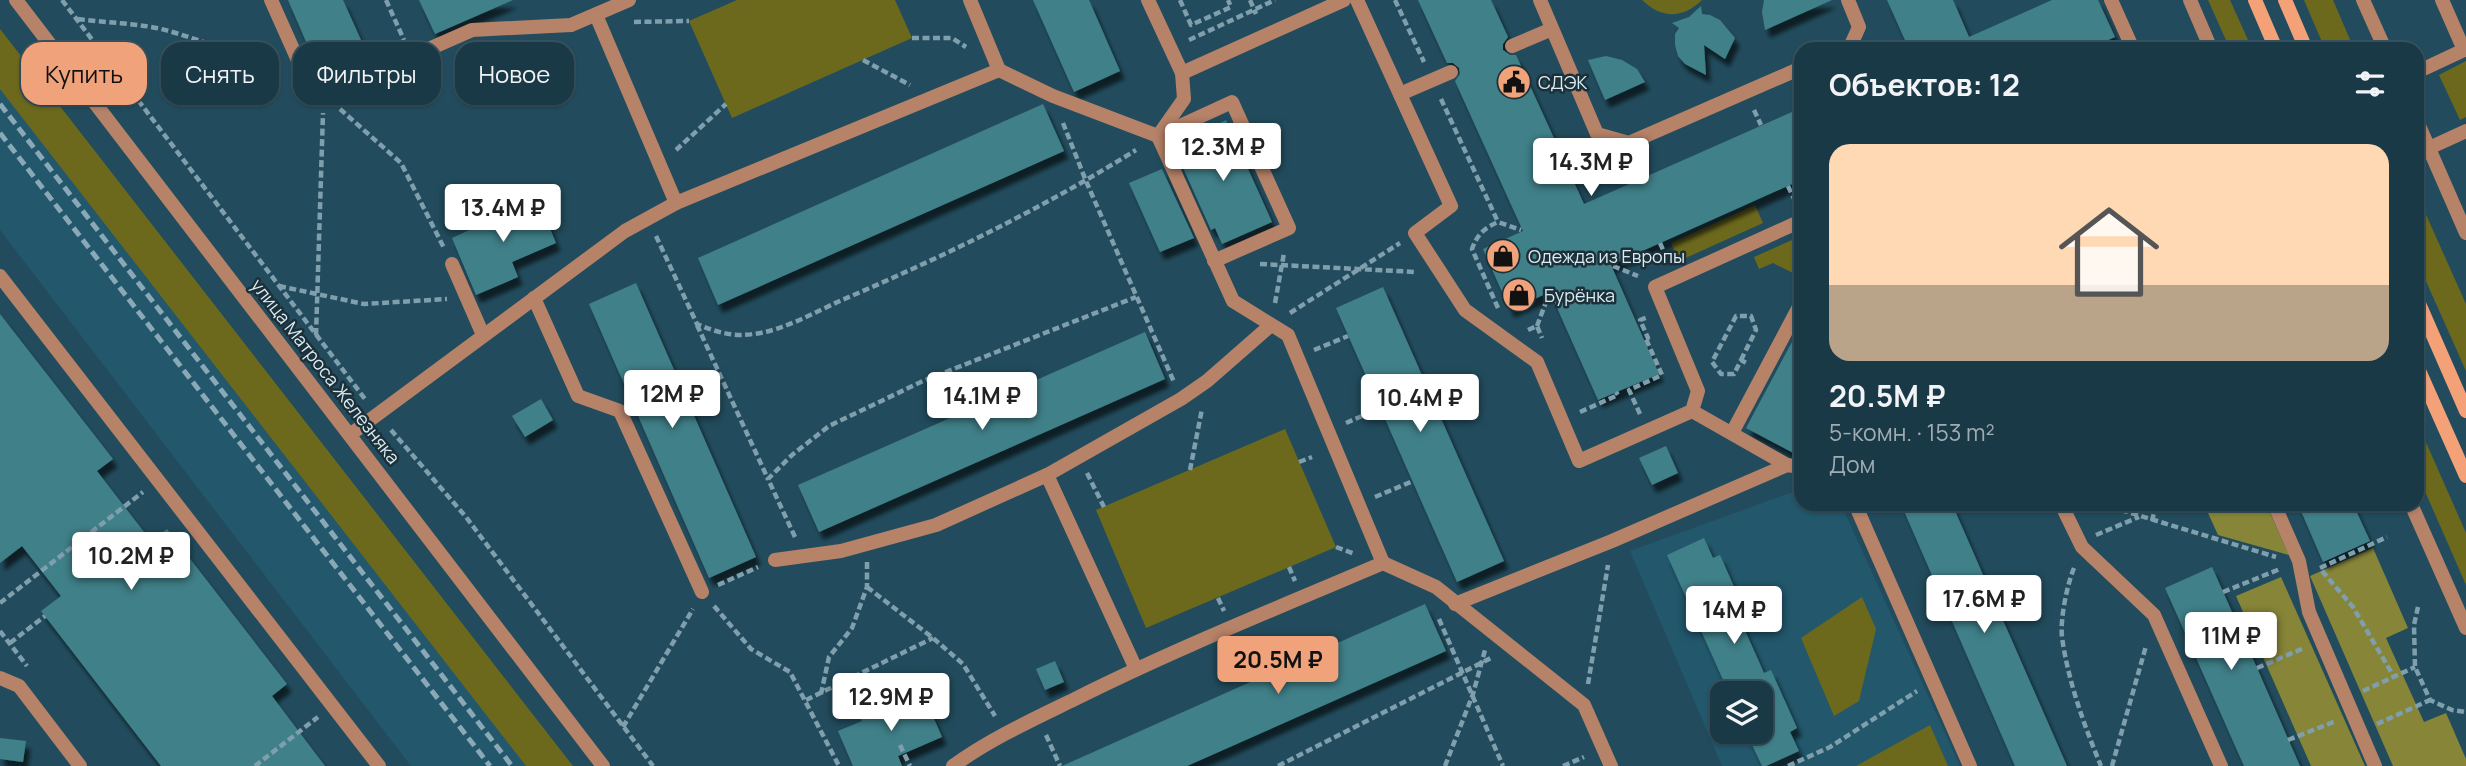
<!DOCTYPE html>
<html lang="ru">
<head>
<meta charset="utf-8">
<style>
	body { margin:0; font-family:Manrope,sans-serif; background:#274451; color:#f1f3f6; height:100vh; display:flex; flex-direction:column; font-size:26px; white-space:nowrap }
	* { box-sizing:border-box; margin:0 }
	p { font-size:23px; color:#9facb3 }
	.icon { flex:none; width:38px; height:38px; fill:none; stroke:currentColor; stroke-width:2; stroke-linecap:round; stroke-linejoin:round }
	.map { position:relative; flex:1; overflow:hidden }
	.side { position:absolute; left:1794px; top:42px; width:630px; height:469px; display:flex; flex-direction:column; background:#1a3946; border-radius:21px; box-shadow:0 2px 5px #0004,0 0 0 2px #38535f }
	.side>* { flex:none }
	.top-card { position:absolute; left:21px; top:42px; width:665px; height:63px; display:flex; gap:14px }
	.buttons { position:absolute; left:1710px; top:681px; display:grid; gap:14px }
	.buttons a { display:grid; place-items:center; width:63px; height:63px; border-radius:14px; background:#1a3946; box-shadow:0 2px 5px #0004,0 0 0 2px #38535f; font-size:35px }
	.price { position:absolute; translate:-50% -60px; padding:0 16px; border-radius:7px; background:#fff; color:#222; font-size:23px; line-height:46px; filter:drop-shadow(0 2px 4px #0008) }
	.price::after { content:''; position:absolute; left:50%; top:42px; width:21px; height:16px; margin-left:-10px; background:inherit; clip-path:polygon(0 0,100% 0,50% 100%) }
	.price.current { background:#f0a27b; color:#111 }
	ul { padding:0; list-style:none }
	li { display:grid; align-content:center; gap:14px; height:371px; padding:0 35px }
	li+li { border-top:2px solid #38535f }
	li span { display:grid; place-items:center; height:217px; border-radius:21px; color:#555 }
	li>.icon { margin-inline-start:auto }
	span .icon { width:126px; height:126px; fill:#fffc; stroke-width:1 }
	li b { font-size:30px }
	h2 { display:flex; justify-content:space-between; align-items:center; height:84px; padding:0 35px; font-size:30px }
	.chip { padding:0 24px; border-radius:21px; background:#1a3946; box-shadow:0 2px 5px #0004,0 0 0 2px #38535f; font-size:24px; line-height:63px }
	.chip.current { background:#f0a27b; color:#111 }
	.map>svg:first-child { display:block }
	.built { fill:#22576c; fill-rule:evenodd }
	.green { fill:#6c691d }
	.forest { fill:#878537 }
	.building { fill:#418089; filter:url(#shadow) }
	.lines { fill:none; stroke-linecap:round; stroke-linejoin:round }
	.path { stroke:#809fad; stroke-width:4.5; stroke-dasharray:7 3.5; stroke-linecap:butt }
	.service { stroke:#b68268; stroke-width:14 }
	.minor { stroke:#b68268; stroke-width:14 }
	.secondary { stroke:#f4a178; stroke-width:14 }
	.rail { stroke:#8aa8b5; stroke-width:5; stroke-dasharray:10 5; stroke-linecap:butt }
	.labels { text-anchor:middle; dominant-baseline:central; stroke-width:5; stroke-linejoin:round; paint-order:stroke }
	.poi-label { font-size:18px; fill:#d6ecf6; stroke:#1d2f37; text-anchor:start }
	.street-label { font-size:18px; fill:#d6ecf6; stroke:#1d2f37 }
</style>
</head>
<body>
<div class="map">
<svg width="2466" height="766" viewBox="0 0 2466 766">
	<defs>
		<filter id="shadow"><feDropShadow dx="4.5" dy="8" stdDeviation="2" flood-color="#0009"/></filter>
	</defs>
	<rect width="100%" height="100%" fill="#224c5d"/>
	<g class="built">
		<path d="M0,35L562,766H411L0,230Z"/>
		<path d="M1801,489V504H1841L1960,766H1722L1630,551ZM1722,693H1760V732H1722Z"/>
	</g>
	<g class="green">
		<path d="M737,0H895L912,38L732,118L689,21Z"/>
		<path d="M1642,0H1702C1682,19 1662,19 1642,0Z"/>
		<path d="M2208,0H2230L2252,49H2230Z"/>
		<path d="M2304,0H2333L2354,49H2325Z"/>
		<path d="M0,29L573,766H526L0,89Z"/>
		<path d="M2466,61V117L2460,120L2439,75Z"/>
		<path d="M2419,199L2466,304V371L2417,261V200Z"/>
		<path d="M1755,205L1763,223L1679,261L1671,243Z"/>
		<path d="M1801,236V277L1773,263L1759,269L1754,257Z"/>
		<path d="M2417,422L2466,533V585L2417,473Z"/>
		<path d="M1285,429L1336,547L1146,628L1096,510Z"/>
		<path d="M1862,597L1876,629L1859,701L1834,716L1801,638Z"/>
		<path d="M1930,725L1948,766H1856Z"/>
	</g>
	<g class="forest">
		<path d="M2211,504H2266L2289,555L2218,535L2208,513Z"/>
		<path d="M2373,548L2408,628L2386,638L2424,722L2446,713L2466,759V766H2393L2310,576Z"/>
		<path d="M2281,577L2365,766H2311L2236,596Z"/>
	</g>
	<g class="building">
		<path d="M288,0H343L370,60L323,81Z"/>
		<path d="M419,0H513L435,34Z"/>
		<path d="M1033,0H1089L1120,71L1074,92Z"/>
		<path d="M1418,0H1491L1508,37L1503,44V50L1510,55H1516L1584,204L1801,108V180L1611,265L1659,374L1598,400L1550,292L1510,310L1483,249L1523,231L1455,81L1460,74L1459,68L1453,63H1447Z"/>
		<path d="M1764,0H1832L1765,30L1762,12Z"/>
		<path d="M1887,0H1953L1969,37L2052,0H2098L2115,37L2088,49H1909Z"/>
		<path d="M1701,6L1702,14L1710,15L1720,20L1735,38L1725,59L1704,45L1706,75L1685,64L1678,56L1675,45V34L1679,28L1672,23L1689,17Z"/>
		<path d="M1606,56L1622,60L1637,69L1645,82L1605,100L1588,60Z"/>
		<path d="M1043,104L1064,151L718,305L698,258Z"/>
		<path d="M1226,120L1272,222L1222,244L1215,228L1211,230L1180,161L1184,159L1176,143Z"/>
		<path d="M1162,169L1194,238L1160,252L1129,183Z"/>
		<path d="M537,197L556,243L512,262L518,277L476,295L452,238L476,227L475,224Z"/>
		<path d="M636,283L756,557L709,578L589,304Z"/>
		<path d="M1383,287L1504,561L1457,582L1336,308Z"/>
		<path d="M0,314L113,459L97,471L151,541L167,529L287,684L272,696L325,766H161L41,611L61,596L22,546L0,563Z"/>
		<path d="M1801,325V457L1746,428Z"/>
		<path d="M1145,332L1165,379L819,532L798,485Z"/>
		<path d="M541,399L553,420L525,437L512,416Z"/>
		<path d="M1666,446L1678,473L1652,485L1639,458Z"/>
		<path d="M1901,504H1952L2067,766H2015Z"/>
		<path d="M2298,504H2353L2370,541L2323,562Z"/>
		<path d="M1704,538L1713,558L1720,555L1746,614L1739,617L1764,673L1771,670L1797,728L1790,732L1799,751L1766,766H1762L1746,732H1760V693H1729L1667,555Z"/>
		<path d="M2212,567L2257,668L2300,766H2244L2174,608L2165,588Z"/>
		<path d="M1425,604L1446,651L1187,766H1062Z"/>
		<path d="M1055,661L1064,682L1045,690L1036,669Z"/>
		<path d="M922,691L942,737L898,756L902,766H853L838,731L862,721L860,717Z"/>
		<path d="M0,738L26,741L23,762L0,759Z"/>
	</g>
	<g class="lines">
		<g class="path">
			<path d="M62,0L365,399"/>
			<path d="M386,0L404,40"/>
			<path d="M1180,0L1191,25L1231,7L1228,0"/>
			<path d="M1250,0L1256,14"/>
			<path d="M1395,0L1424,62"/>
			<path d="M78,19C107,23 141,23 169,31C205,41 237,57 274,57"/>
			<path d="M634,22L689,21"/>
			<path d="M912,38H952L966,47"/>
			<path d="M1189,40L1275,0"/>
			<path d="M863,60L910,85"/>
			<path d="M1441,99L1498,222"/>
			<path d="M340,109L401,163L444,248"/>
			<path d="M1754,110L1761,125"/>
			<path d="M1063,123L1086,181L1174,382"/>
			<path d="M676,150L726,104"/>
			<path d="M1800,181H1801"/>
			<path d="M1788,186L1795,201"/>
			<path d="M656,236L697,324C716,332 732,337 753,334C783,331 815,312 842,300C943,257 1043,208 1136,150"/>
			<path d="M1660,243L1668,261"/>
			<path d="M1260,264L1416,272"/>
			<path d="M1613,266L1638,276"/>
			<path d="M279,286L364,304L447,299"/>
			<path d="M1275,303L1284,253"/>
			<path d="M1498,308L1472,249C1477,235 1484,228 1498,222L1521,230"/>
			<path d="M1290,313L1400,243"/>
			<path d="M697,325L768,479"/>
			<path d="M1537,326L1549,294"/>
			<path d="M1528,330L1537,326L1542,338"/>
			<path d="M316,335L323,113"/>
			<path d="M1646,339L1648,338L1640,320L1648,317"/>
			<path d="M1314,350L1348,336"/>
			<path d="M1741,360L1756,330L1751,316H1736L1712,362L1721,374H1734L1741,360L1748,364"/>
			<path d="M1580,412L1618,395L1616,392"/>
			<path d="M1640,414L1629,390L1662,375L1646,339"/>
			<path d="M1346,423L1380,408"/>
			<path d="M391,430L466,517L653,766"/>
			<path d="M1299,462L1312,457"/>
			<path d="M1190,470L1202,409"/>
			<path d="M1087,473L1104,507"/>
			<path d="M1375,497L1413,481"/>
			<path d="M2101,504L2276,557"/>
			<path d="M2152,521L2156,504"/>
			<path d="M2096,535L2139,517"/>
			<path d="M795,537L768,479L792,455L829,426L923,381L1136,297"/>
			<path d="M1336,547L1355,554"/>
			<path d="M1289,567L1295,581"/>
			<path d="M2074,568C2067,585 2060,619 2062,637C2068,681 2084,725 2101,766"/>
			<path d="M2320,568L2387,537"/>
			<path d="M2322,571L2353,607L2394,677"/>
			<path d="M718,585L758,567"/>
			<path d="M867,587L933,638L963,664L995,716"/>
			<path d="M2223,592L2280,569"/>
			<path d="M1218,598L1224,611"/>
			<path d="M0,603L143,492"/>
			<path d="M714,606L751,649L790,672L839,766"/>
			<path d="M2418,607L2414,625L2415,667L2430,700L2452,710L2465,712"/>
			<path d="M1439,619L1503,766"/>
			<path d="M0,631L27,666"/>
			<path d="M10,643L45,616"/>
			<path d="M2257,668L2304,648"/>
			<path d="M1588,684L1608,565"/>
			<path d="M2363,691L2415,667"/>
			<path d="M821,694L829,657L852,628L867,587V562"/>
			<path d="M806,700L933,638"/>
			<path d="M2377,724L2430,700"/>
			<path d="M623,727L693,609"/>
			<path d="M1046,735L1060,766"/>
			<path d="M2288,740L2336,721"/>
			<path d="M900,745L910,766"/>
			<path d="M255,766L318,717"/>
			<path d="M1278,766L1493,657"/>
			<path d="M1445,766L1473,694L1485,650"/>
			<path d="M1563,766L1584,757"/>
			<path d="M1788,766L1830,747L1917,691"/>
			<path d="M2112,766L2146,646"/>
		</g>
		<g class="service">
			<path d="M271,0L309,85L324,95L472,30L571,25L629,0"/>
			<path d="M1148,0L1182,73L1184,99L1158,136L1233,301L1288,335L1383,563"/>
			<path d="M1357,0L1451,206L1415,233L1465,310L1537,362L1579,461L1692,411L1698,391L1655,287L1801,221"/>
			<path d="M1540,0L1597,134L1629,143L1801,68"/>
			<path d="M2111,0L2133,49"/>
			<path d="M2442,0L2464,50"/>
			<path d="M596,15L676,203"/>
			<path d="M1512,46L1552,29"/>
			<path d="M1845,49L1850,47L1859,27L1848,0"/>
			<path d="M999,70L1053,96L1158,136L1232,102L1289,228L1214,261"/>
			<path d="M2417,72L2466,49"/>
			<path d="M1182,73L1344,0"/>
			<path d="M1400,94L1451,72"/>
			<path d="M2429,148L2466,131"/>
			<path d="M452,264L483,335"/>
			<path d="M0,276L379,766"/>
			<path d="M534,298L578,396L620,411L702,592"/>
			<path d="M1692,411L1787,465"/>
			<path d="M1732,433L1801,303"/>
			<path d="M351,434L625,231L676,203L999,70L970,0"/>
			<path d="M1047,475L1136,669"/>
			<path d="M1855,504L1970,766"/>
			<path d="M2061,504L2082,547L2154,615L2221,766"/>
			<path d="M2274,504L2299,561L2309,612L2375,766"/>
			<path d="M775,560L841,551L936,525L1047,475L1181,399L1207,381L1271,325"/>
			<path d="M1455,604L1612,541L1787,465L1801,467"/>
			<path d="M0,678L19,686L80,766"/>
			<path d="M953,766C990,739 1034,719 1075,699C1175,649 1280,607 1383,563L1436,587L1584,705L1611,766"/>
		</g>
		<g class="minor">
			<path d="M16,0L603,766"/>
			<path d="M2190,0L2211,49"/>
			<path d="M2363,0L2385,49"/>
			<path d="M2417,121L2466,233"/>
			<path d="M2411,504L2466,628"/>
		</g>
		<g class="secondary">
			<path d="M2255,0L2276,49"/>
			<path d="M2285,0L2306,49"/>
			<path d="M2417,299L2466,411"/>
			<path d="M2417,366L2466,476"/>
		</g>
		<g class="rail">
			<path d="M0,104L512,766"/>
			<path d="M0,133L490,766"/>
		</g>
	</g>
	<defs>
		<g id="civic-disc" transform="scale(1.75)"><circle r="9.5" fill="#f0a27b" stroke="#1d2f37"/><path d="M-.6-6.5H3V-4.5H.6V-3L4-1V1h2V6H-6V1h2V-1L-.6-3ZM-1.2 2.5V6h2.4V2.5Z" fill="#111"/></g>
		<g id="shop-disc" transform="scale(1.75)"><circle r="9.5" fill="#f0a27b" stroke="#1d2f37"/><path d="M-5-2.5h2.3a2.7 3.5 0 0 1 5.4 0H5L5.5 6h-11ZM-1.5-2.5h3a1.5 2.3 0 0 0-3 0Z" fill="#111"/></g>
	</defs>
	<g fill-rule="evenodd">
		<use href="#civic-disc" x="1514" y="82"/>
		<use href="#shop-disc" x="1503" y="256"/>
		<use href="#shop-disc" x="1519" y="295"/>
	</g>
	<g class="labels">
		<g class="poi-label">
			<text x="1538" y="82">СДЭК</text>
			<text x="1528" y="256">Одежда из Европы</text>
			<text x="1544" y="295">Бурёнка</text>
		</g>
		<g class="street-label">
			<text transform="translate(326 371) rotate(52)">улица Матроса Железняка</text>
		</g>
	</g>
</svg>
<div class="buttons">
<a><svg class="icon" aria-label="layers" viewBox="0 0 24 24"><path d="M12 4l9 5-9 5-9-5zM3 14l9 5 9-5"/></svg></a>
</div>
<b class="price" style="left:1223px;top:183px">12.3M ₽</b>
<b class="price" style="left:1591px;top:198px">14.3M ₽</b>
<b class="price" style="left:503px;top:244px">13.4M ₽</b>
<b class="price" style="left:672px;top:430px">12M ₽</b>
<b class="price" style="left:982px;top:432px">14.1M ₽</b>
<b class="price" style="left:1420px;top:434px">10.4M ₽</b>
<b class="price" style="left:131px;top:592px">10.2M ₽</b>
<b class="price" style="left:1984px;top:635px">17.6M ₽</b>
<b class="price" style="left:1734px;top:646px">14M ₽</b>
<b class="price" style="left:2231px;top:672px">11M ₽</b>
<b class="price current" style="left:1278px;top:696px">20.5M ₽</b>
<b class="price" style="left:891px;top:733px">12.9M ₽</b>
<div class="top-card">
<a class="chip current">Купить</a>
<a class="chip">Снять</a>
<a class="chip">Фильтры</a>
<a class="chip">Новое</a>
</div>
<section class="side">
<h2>Объектов: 12<svg class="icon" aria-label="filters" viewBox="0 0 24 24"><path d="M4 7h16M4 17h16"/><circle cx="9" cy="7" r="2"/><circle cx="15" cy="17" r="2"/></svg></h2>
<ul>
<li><span style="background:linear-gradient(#ffd9b3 65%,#b9a48a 0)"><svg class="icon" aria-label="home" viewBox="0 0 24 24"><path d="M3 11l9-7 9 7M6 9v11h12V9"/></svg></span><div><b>20.5M ₽</b><p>5-комн. · 153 m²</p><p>Дом</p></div></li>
</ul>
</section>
</div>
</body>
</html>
